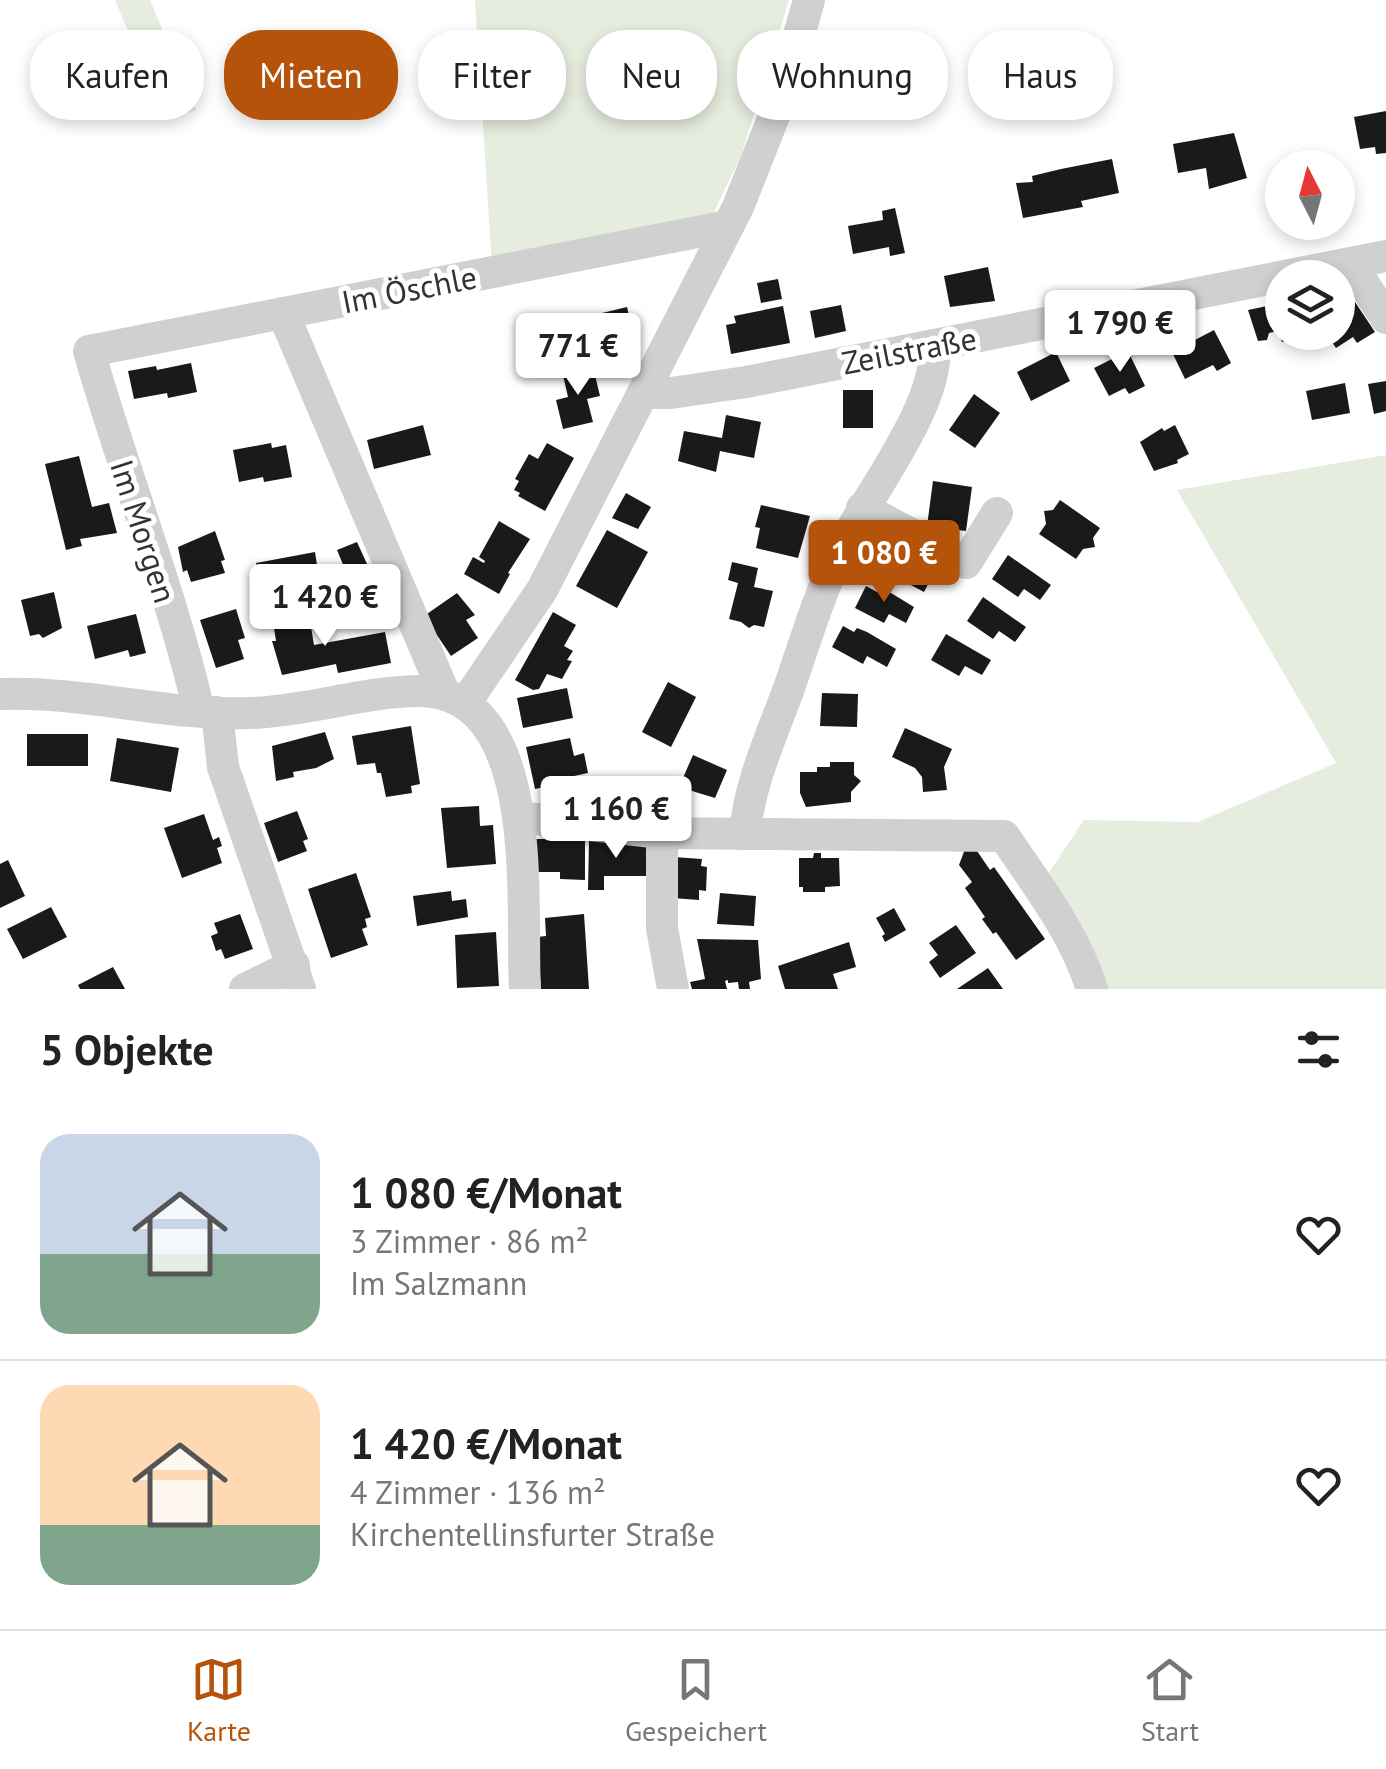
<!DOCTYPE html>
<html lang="de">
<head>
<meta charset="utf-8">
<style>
	body { margin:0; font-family:"PT Sans",sans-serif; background:#f2f2f2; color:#222; height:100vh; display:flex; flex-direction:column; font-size:38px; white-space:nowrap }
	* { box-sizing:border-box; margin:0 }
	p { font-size:32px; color:#767676 }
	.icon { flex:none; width:55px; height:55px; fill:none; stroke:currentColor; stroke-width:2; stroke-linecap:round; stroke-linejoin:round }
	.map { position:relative; height:989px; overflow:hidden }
	.panel { display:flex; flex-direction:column; background:#fff; flex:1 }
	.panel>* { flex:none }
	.banner { position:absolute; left:30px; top:30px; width:1328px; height:90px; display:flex; gap:20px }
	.needle { width:65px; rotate:354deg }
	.controls { position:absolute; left:1265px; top:150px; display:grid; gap:20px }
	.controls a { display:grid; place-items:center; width:90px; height:90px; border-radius:50%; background:#fff; box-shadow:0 5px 15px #0003; font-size:50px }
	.price { position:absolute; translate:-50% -85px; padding:0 22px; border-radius:10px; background:#fff; color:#222; font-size:32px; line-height:65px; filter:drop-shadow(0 2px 5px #0008) }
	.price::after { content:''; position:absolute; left:50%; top:60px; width:30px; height:22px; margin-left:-15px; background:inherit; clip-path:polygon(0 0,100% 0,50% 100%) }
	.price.selected { background:#b45309; color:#fff }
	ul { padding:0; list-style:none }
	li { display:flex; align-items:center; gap:30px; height:250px; padding:0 40px }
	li+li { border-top:2px solid #e0e0e0 }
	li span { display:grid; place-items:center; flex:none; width:280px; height:200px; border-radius:30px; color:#555 }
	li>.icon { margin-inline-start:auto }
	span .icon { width:120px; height:120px; fill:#fffc; stroke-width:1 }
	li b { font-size:42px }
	h2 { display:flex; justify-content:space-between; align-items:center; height:120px; padding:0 40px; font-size:42px }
	.pill { padding:0 35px; border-radius:40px; background:#fff; box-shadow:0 5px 15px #0003; font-size:35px; line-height:90px }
	.pill.selected { background:#b45309; color:#fff }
	.menu { display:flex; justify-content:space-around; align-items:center; height:140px; border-top:2px solid #e0e0e0; background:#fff; font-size:28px; color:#767676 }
	.menu a { display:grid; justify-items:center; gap:5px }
	.menu .selected { color:#b45309 }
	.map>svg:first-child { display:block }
	.green { fill:#e6ecde }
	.building { fill:#1a1a1a }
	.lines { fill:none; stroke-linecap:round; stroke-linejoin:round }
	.minor { stroke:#d0d0d0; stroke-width:32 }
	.labels { text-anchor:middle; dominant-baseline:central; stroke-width:10; stroke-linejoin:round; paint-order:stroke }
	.street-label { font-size:32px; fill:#333; stroke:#fff }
</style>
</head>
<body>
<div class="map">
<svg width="1386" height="989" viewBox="0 0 1386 989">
	<rect width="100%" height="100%" fill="#fff"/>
	<g class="green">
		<path d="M115,0H150L196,110L165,119Z"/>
		<path d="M475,0H789L741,156L710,220L492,265Z"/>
		<path d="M1386,455V989H1106L1046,877L1084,820L1198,822L1336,763L1177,490Z"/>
	</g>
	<g class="building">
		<path d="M1386,111V153L1376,154L1375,147L1360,149L1354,117Z"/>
		<path d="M1234,133L1247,178L1209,189L1206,168L1178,173L1173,144Z"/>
		<path d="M1112,159L1119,193L1081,201L1083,207L1023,218L1016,183L1033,182L1032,176L1061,169Z"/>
		<path d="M895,208L905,253L890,256L889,247L853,254L848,226L883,220L882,211Z"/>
		<path d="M988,267L995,301L950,307L944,276Z"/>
		<path d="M778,279L782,299L761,303L757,283Z"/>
		<path d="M1347,290L1375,332L1357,343L1353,337L1336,348L1325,332H1338V297Z"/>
		<path d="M1277,304L1278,312L1282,311V332H1298L1299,339L1282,342L1278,331L1269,333L1267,340L1258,341L1248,310Z"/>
		<path d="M841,305L846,331L815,338L810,311Z"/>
		<path d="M783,306L790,343L731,354L726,325L736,323L734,316Z"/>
		<path d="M627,307L635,342L607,349L598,314Z"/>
		<path d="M1214,330L1231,363L1217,371L1213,365L1185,379L1172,352Z"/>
		<path d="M1128,351L1145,386L1129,394L1125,388L1109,396L1094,368Z"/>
		<path d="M1056,352L1070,381L1031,401L1017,372Z"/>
		<path d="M191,363L197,392L168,398L167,393L134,399L128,371L156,366L157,370Z"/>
		<path d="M593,367L600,396L587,399L593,422L563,429L556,400L568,397L563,375Z"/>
		<path d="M1386,381V411L1374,414L1368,384Z"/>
		<path d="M1345,383L1350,413L1312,420L1306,391Z"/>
		<rect x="843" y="390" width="30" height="38"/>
		<path d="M974,394L1000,413L975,448L949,430Z"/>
		<path d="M726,415L761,422L754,458L720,451L716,472L678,461L684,431L722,438Z"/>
		<path d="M423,425L431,455L374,469L367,440Z"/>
		<path d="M1175,425L1189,454L1177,460L1178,463L1154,471L1140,442L1162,428L1164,431Z"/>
		<path d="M271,443L272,448L286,445L292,477L264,482L263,477L239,482L233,450Z"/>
		<path d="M547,443L574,458L545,511L518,496L520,493L514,490L519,481L515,479L529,454L538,459Z"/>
		<path d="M79,456L92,507L109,503L117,533L80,539L82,546L66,550L45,464Z"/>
		<path d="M933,481L972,487L966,531L927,526Z"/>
		<path d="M626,493L651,507L638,529L612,518Z"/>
		<path d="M1060,500L1100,528L1093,538L1095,547L1083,549L1076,559L1039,534L1046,524L1044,511L1053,510Z"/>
		<path d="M761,505L810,516L798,558L756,548L760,528L755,527Z"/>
		<path d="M499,521L530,539L508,573L510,574L499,594L464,574L473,557L484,563L485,561L479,557Z"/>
		<path d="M607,530L648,552L617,608L576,586Z"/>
		<path d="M215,531L225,560L221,561L225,573L191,582L187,570L183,572L178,547Z"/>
		<path d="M357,542L377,586L382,610L354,617L345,593L354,591L337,550Z"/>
		<path d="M889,542L937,567L924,592L894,576L898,567L881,558Z"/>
		<path d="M315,552L321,591L263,601L256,563Z"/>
		<path d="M1008,555L1051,585L1040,600L1024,589L1018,597L992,579Z"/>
		<path d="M732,562L758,568L754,587L773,591L764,627L754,625L749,628L741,622L729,619L738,583L728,580Z"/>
		<path d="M866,586L877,592L879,588L886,590L914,607L906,623L889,614L884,623L855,608Z"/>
		<path d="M54,592L62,628L43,638L39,634L30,636L21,600Z"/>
		<path d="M457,593L475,615L466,620L478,638L451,656L424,616Z"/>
		<path d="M983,597L1026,627L1015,642L999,631L993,639L967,621Z"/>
		<path d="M236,609L245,638L238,640L244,659L216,668L200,620Z"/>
		<path d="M553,612L576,625L564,646L573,651L567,660L572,661L562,679L547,674L539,689L533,690L515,680Z"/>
		<path d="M136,614L146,653L130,657L128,650L95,659L87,626Z"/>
		<path d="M309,615L314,645L385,632L391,663L338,673L336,664L282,675L272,641H276L273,622Z"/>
		<path d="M843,626L854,632L857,628L867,632L896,649L887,667L867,656L863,664L832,647Z"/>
		<path d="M946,634L991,660L982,675L965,666L959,676L931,660Z"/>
		<path d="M668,682L696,697L671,747L642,732Z"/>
		<path d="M567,688L573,718L523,728L517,698Z"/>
		<path d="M822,693L858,694L857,727L820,726Z"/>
		<path d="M411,726L420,784L411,786L412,793L386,797L381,773H377L375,763L357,765L352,736Z"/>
		<path d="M905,728L952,749L944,767L947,790L923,792L922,777L915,768L892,757Z"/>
		<path d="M325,732L334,759L316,768L293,772L294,777L276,781L272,746Z"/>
		<rect x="27" y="734" width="61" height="32"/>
		<path d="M117,738L179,748L171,792L110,781Z"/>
		<path d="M570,738L574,756L584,753L588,773L560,779L561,784L535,789L526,747Z"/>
		<path d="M693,755L727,770L715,798L679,787Z"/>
		<path d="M830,762H854V775L861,781L851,792V802L806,807L800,793V772H817V767H830Z"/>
		<path d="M600,780L644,796L646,813L621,805L617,818L574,804L579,783Z"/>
		<path d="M479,806L480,826L493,825L496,864L447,868L441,808Z"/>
		<path d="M297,811L308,839L303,841L307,851L278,862L264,823Z"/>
		<path d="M204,814L213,840L219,837L222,846L217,848L222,863L182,878L164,828Z"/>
		<path d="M560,832L585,839V880L560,879V872H535L536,839H560Z"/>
		<path d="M589,841L648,843V876H604V890H588Z"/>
		<path d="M975,848L990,870L994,867L1045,939L1016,960L996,932L993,934L982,919L985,917L965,888L972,882L959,865L965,849Z"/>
		<path d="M814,853H821V858H839L840,886L825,887V892H803V887H799V858H813Z"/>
		<path d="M674,857L702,859L701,866L707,867L706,891L699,890V900L672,898Z"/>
		<path d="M8,860L25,896L0,908V864Z"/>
		<path d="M356,873L371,917L365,919L367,927L362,929L368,945L331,958L308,889Z"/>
		<path d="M451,891L452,901L466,899L468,917L417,926L413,896Z"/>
		<path d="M720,893L756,896L754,926L717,924Z"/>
		<path d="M51,907L67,937L23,959L7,929Z"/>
		<path d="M894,908L906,930L885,942L882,936L885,934L876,918Z"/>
		<path d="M240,914L253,949L225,959L221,949L216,951L211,936L218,933L214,923Z"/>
		<path d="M584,914L589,989H541L537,937L546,936L545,918Z"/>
		<path d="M956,925L976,953L940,978L929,962L938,955L929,943Z"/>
		<path d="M496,932L499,986L457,988L455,935Z"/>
		<path d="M697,939L758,940L761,979L749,982L750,989H739L738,982L728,983V980L725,981L727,989H692L690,982L705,979Z"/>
		<path d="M849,942L856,967L833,974L838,989H785L778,966Z"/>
		<path d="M113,967L125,989H80L78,985Z"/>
		<path d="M988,968L1003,989H957Z"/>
	</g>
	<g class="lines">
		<g class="minor">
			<path d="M1350,263L1386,318"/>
			<path d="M283,313L445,695"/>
			<path d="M644,393H671L746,382L1386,256"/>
			<path d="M862,508L966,563L997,513"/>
			<path d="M0,694C85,691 167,716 251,713C307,711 363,692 417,691C544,690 520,906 525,989"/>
			<path d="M466,702L542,590L738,207L780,101L809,0"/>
			<path d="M199,711C171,590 123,471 89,351L728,226"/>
			<path d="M217,712L223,767L300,989"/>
			<path d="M518,817L662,833L1004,836C1037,885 1074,932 1092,989"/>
			<path d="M662,833V928L673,989"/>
			<path d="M745,834C749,783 772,735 789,688C805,642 819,595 840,551C866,496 941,404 934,345"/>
			<path d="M245,989L294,965"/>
		</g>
	</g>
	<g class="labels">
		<g class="street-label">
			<text transform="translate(409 289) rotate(-11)">Im Öschle</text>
			<text transform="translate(909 350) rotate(-11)">Zeilstraße</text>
			<text transform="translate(144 531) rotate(72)">Im Morgen</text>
		</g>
	</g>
</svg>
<div class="controls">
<a><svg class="needle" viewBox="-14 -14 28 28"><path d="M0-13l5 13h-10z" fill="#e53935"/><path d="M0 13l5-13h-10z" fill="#767676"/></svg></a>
<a><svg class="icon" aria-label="layers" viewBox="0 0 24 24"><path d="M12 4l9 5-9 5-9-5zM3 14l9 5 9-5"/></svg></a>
</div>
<b class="price" style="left:1120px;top:375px">1 790 €</b>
<b class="price" style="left:578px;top:398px">771 €</b>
<b class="price selected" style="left:884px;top:605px">1 080 €</b>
<b class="price" style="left:325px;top:649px">1 420 €</b>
<b class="price" style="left:616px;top:861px">1 160 €</b>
<div class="banner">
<a class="pill">Kaufen</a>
<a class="pill selected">Mieten</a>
<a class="pill">Filter</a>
<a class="pill">Neu</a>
<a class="pill">Wohnung</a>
<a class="pill">Haus</a>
</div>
</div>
<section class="panel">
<h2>5 Objekte<svg class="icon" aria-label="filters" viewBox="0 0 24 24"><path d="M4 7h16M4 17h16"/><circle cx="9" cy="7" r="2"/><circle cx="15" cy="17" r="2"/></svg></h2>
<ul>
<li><span style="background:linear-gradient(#c9d6e8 60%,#7fa58c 0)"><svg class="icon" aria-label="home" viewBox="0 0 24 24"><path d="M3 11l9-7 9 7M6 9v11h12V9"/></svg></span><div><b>1 080 €/Monat</b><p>3 Zimmer · 86 m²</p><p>Im Salzmann</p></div><svg class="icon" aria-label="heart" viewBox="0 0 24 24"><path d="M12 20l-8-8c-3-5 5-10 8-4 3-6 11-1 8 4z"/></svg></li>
<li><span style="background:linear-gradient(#ffd9b3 70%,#7fa58c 0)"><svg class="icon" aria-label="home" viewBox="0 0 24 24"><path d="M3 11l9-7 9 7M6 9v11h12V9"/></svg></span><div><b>1 420 €/Monat</b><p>4 Zimmer · 136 m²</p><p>Kirchentellinsfurter Straße</p></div><svg class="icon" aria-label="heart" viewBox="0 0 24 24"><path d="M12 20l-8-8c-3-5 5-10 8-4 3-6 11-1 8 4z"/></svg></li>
</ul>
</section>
<nav class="menu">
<a class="selected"><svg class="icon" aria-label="map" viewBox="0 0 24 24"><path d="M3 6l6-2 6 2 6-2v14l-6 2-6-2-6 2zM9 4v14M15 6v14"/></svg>Karte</a>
<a><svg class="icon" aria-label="saved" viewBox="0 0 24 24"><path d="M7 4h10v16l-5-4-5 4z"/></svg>Gespeichert</a>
<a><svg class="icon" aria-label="home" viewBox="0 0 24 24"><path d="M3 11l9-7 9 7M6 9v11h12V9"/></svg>Start</a>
</nav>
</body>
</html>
